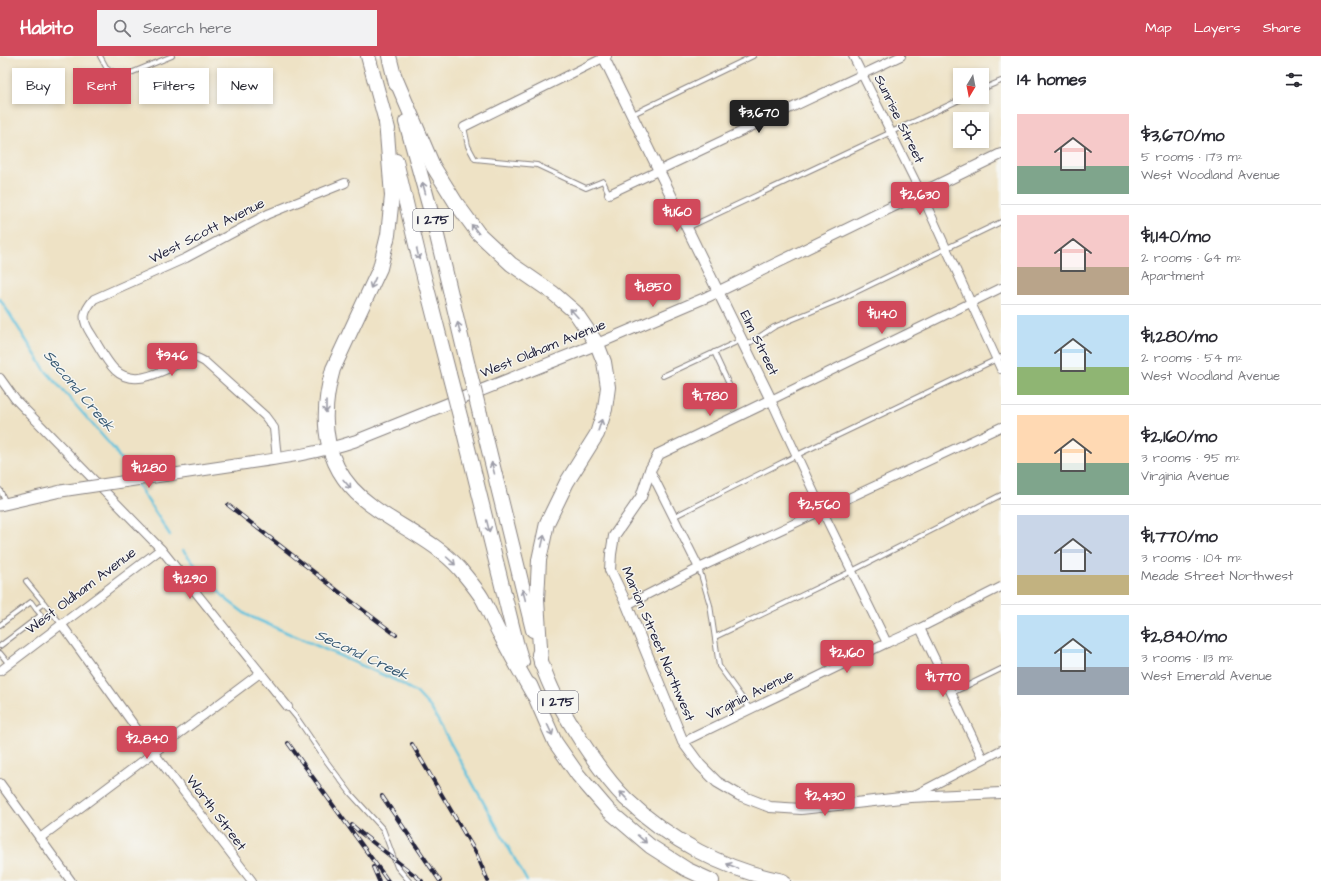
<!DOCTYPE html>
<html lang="en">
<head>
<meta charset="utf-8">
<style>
	body { margin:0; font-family:"Architects Daughter",sans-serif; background:#f2f2f3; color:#2b2b33; height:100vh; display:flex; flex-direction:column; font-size:15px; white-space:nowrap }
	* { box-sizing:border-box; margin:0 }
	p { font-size:13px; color:#7c7c81 }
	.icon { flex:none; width:22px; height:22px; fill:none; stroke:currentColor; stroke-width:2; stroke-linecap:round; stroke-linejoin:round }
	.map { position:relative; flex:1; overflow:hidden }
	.sheet { display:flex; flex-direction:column; background:#fff; width:320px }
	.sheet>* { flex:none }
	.guide { position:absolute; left:12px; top:12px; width:380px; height:36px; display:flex; gap:8px }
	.needle { width:26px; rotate:190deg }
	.controls { position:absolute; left:953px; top:12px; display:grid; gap:8px }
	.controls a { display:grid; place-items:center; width:36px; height:36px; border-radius:0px; background:#fff; box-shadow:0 2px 6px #0003; font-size:20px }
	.price { position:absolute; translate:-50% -34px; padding:0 9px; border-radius:4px; background:#d1495b; color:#fff; font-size:13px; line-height:26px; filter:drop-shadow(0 1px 2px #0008) }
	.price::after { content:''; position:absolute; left:50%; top:24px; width:12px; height:9px; margin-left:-6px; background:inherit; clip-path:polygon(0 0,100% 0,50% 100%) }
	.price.on { background:#222; color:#fff }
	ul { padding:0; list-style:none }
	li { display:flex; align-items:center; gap:12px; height:100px; padding:0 16px }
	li+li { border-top:1px solid #e1e1e2 }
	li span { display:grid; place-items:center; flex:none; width:112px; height:80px; border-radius:0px; color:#555 }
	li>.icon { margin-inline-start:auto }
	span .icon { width:48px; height:48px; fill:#fffc; stroke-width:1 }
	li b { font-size:17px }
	h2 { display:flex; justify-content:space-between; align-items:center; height:48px; padding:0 16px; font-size:17px }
	.tag { padding:0 14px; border-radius:0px; background:#fff; box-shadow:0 2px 6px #0003; font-size:14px; line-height:36px }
	.tag.on { background:#d1495b; color:#fff }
	header { display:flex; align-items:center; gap:24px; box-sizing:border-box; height:56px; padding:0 20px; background:#d1495b; color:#fff }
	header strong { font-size:19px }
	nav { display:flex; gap:22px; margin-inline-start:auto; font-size:14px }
	.search { width:280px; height:36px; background:#f2f2f3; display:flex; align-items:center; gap:10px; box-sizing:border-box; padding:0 14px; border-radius:0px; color:#7c7c81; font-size:15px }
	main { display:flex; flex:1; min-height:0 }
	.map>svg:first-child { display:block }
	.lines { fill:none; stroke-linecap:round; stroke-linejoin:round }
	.stream { stroke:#60c2de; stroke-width:2.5 }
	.service-casing { stroke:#888280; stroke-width:6 }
	.minor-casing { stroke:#888280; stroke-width:10 }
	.tertiary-casing { stroke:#888280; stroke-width:12 }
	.secondary-casing { stroke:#888280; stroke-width:13 }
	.motorway-casing { stroke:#888280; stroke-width:16 }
	.service { stroke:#fff; stroke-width:4 }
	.minor { stroke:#fff; stroke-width:8 }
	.tertiary { stroke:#fff; stroke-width:10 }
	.secondary { stroke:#fff; stroke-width:11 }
	.motorway { stroke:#fff; stroke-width:14 }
	.rail-casing { stroke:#22223b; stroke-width:4 }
	.rail { stroke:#f6f6f2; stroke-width:2.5; stroke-dasharray:8; stroke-linecap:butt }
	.secondary-bridge-casing { stroke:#888280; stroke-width:13; stroke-linecap:butt }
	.motorway-bridge-casing { stroke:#888280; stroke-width:16; stroke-linecap:butt }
	.secondary-bridge { stroke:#fff; stroke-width:11 }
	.motorway-bridge { stroke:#fff; stroke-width:14 }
	.oneway { stroke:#9c9ca7 }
	.labels { text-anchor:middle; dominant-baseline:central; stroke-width:3; stroke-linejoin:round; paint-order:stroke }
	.shield { fill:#f6f6f2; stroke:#626272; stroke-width:1 }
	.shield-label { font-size:13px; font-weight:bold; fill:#22223b }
	.street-label { font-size:14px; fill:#22223b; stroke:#f6f6f2 }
	.water-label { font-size:15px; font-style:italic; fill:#385a74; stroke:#f6f6f2 }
</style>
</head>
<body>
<header>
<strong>Habito</strong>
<div class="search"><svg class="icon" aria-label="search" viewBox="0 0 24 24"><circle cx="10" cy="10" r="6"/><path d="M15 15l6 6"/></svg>Search here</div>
<nav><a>Map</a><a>Layers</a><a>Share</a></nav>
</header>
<main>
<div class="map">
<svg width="1001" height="825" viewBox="0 0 1001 825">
	<rect width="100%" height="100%" fill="#f6f6f2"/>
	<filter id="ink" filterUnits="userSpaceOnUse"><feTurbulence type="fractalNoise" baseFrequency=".025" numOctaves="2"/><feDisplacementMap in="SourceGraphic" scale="8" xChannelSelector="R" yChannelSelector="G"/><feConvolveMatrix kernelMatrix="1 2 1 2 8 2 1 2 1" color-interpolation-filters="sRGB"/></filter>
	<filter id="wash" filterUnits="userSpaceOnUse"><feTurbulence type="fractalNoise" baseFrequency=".012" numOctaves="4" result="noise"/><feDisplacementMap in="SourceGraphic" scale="16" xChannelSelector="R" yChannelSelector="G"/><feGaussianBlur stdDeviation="0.9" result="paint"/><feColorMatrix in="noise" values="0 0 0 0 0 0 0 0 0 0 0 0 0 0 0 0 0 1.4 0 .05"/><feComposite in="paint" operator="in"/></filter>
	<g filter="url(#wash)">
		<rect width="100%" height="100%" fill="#eee2c5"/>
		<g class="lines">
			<g class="stream">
				<path d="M0,243L45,314L114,393L133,422"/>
				<path d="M137,428L170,479"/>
				<path d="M183,494L204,520L227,544L247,559L397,625L417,637L431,652L527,825"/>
			</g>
		</g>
	</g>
	<g filter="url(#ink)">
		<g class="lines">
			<g class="service-casing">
				<g id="service">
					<path d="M100,0L106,11L121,21L172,0"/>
					<path d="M982,33L1001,25"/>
					<path d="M633,58L753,0"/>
					<path d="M464,71L468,90L475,103L537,109L586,132L603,125L609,138"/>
					<path d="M687,172L966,41"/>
					<path d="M745,290L774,271L837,245L1001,166"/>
					<path d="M714,296L733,337"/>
					<path d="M663,320L741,284"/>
					<path d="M0,434L6,447"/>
					<path d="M673,461L797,399L1001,301"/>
					<path d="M699,512L710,549L719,610L750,653"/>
					<path d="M26,525L62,569"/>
					<path d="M0,569L31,546L36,553L44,547"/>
					<path d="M715,581L852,515L1001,439"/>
					<path d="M0,590L41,559L36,553"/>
					<path d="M0,597L9,608"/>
					<path d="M952,637L1001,613"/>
					<path d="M288,651L297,662L327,706L351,738L383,773L397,811L409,825"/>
				</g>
			</g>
			<g class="minor-casing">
				<g id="minor">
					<path d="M853,0L921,137L1001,313"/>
					<path d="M464,71L607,0"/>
					<path d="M609,138L901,0"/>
					<path d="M0,322L15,343L161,493L288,651"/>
					<path d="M277,403L274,372L265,360L205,306C203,305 200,303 197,302C191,301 185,305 180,307C160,316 134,332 115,314C106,305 98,289 91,278C81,263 83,256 94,243L186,202L268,158L345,127"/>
					<path d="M650,414L699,512"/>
					<path d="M627,549L699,512L1001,371"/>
					<path d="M62,569L154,697L252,825"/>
					<path d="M920,572L983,703"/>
					<path d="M887,587L822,454L771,344L1001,232"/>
					<path d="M0,615L161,493"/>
					<path d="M683,686L887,587L920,572L1001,531"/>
					<path d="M0,727L71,825"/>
					<path d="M913,740L1001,694"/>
					<path d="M40,782L260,617"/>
				</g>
			</g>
			<g class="tertiary-casing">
				<g id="tertiary">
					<path d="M603,0L771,344L659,398L650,414L641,441L614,480L611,498L610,514L627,549L683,686L700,709L717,726L739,739L770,751L801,753L910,741L1001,737"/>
					<path d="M597,288L707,241L1001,98"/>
				</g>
			</g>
			<g class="secondary-casing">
				<g id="secondary">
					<path d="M235,409C275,403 316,398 355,385L597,288"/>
					<path d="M0,449L61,435"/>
				</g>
			</g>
			<g class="motorway-casing">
				<g id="motorway">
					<path d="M368,0L388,73"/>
					<path d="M389,0L396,28"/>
					<path d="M394,19L433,110L456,147L478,177L511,208L553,237L575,256L597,288L604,306L608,331L605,353L597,378L567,426L547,467L539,504L537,544L541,607"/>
					<path d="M386,65L392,140L388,179L380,212L333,313C318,366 324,416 372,450C401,472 435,485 460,513C467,522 476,532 482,542C489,554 494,568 501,580C511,599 522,619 533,638"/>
					<path d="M406,66L434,167L468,310"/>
					<path d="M396,105L418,197L449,318"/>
					<path d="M480,358L533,574"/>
					<path d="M461,364L516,586L522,606"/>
					<path d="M539,598C546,625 560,651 575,675C590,699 606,723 626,743C669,784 724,814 783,825"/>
					<path d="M530,629L555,686L578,719L609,755L650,790L686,813L712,825"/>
				</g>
			</g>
			<use href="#service" class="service"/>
			<use href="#minor" class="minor"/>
			<use href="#tertiary" class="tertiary"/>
			<use href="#secondary" class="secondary"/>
			<use href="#motorway" class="motorway"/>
			<g class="rail-casing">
				<g id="rail">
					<path d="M228,449L342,538L396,579"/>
					<path d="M288,687L388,825"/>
					<path d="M412,688L476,797L488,825"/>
					<path d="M382,740L440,825"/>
					<path d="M352,769L361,777L422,825"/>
					<path d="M373,811L379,825"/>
				</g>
			</g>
			<use href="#rail" class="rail"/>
			<g class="secondary-bridge-casing">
				<path id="secondary-bridge" d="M61,435L235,409"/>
			</g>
			<g class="motorway-bridge-casing">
				<g id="motorway-bridge">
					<path d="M468,310L480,358"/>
					<path d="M449,318L461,364"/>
				</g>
			</g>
			<use href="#secondary-bridge" class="secondary-bridge"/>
			<use href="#motorway-bridge" class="motorway-bridge"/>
		</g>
		<defs><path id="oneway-shaft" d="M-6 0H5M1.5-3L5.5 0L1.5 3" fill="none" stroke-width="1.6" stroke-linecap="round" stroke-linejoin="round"/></defs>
		<g class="oneway">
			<use href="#oneway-shaft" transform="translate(424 132) rotate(-105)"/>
			<use href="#oneway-shaft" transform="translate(475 173) rotate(-129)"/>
			<use href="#oneway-shaft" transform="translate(418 198) rotate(76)"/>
			<use href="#oneway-shaft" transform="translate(373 227) rotate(115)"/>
			<use href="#oneway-shaft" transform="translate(574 257) rotate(-132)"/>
			<use href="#oneway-shaft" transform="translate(459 272) rotate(-104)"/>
			<use href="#oneway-shaft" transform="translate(326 351) rotate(90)"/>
			<use href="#oneway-shaft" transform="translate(600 369) rotate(-72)"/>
			<use href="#oneway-shaft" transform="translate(493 412) rotate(-104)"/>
			<use href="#oneway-shaft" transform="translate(347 428) rotate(50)"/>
			<use href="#oneway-shaft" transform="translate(488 470) rotate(76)"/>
			<use href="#oneway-shaft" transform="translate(543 485) rotate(-77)"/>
			<use href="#oneway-shaft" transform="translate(451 505) rotate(42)"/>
			<use href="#oneway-shaft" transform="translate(524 539) rotate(-104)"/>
			<use href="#oneway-shaft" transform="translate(550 674) rotate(65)"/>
			<use href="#oneway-shaft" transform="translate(624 740) rotate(-133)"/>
			<use href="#oneway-shaft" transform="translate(642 783) rotate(41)"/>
			<use href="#oneway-shaft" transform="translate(732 810) rotate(-157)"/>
		</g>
	</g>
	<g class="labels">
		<g class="shield">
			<rect x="413" y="153" width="40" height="22" rx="3"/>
			<rect x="538" y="635" width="40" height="22" rx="3"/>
		</g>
		<g class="shield-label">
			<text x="433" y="164">I 275</text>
			<text x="558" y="646">I 275</text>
		</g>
		<g class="street-label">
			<text transform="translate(899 63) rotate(64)">Sunrise Street</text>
			<text transform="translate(207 175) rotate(-27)">West Scott Avenue</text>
			<text transform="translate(759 287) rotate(64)">Elm Street</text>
			<text transform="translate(543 293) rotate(-22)">West Oldham Avenue</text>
			<text transform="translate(81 535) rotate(-37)">West Oldham Avenue</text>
			<text transform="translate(658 588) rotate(67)">Marion Street Northwest</text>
			<text transform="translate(750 639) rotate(-26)">Virginia Avenue</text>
			<text transform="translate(216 757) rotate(53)">Worth Street</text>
		</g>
		<g class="water-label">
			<text transform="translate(79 335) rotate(50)">Second Creek</text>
			<text transform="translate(362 599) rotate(25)">Second Creek</text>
		</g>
	</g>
</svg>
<div class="controls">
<a><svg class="needle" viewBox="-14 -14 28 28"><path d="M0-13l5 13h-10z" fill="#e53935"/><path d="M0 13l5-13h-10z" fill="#7c7c81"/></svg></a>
<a><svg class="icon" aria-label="locate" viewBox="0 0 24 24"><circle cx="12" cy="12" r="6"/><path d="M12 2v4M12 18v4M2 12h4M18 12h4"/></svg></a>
</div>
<b class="price on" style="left:759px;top:78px">$3,670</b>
<b class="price" style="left:920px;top:160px">$2,630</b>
<b class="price" style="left:677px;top:177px">$1,160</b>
<b class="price" style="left:653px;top:252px">$1,850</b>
<b class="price" style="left:882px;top:279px">$1,140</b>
<b class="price" style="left:172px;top:321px">$946</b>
<b class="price" style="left:710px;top:361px">$1,780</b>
<b class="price" style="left:149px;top:433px">$1,280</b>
<b class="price" style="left:819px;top:470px">$2,560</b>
<b class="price" style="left:190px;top:544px">$1,290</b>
<b class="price" style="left:847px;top:618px">$2,160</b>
<b class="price" style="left:943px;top:642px">$1,770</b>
<b class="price" style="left:147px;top:704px">$2,840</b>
<b class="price" style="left:825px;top:761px">$2,430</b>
<div class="guide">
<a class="tag">Buy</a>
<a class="tag on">Rent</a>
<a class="tag">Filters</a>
<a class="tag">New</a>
</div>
</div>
<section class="sheet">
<h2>14 homes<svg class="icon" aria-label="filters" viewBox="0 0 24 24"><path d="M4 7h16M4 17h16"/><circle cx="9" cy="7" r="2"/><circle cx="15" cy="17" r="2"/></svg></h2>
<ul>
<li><span style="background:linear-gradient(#f6c9c9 65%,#7fa58c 0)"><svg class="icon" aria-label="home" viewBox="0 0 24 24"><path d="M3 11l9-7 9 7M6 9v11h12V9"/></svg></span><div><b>$3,670/mo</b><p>5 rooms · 173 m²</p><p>West Woodland Avenue</p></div></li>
<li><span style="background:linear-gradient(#f6c9c9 65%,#b9a48a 0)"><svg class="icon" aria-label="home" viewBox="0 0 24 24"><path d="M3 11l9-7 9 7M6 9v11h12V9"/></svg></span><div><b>$1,140/mo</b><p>2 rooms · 64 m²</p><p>Apartment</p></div></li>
<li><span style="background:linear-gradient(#bfe0f5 65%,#8fb573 0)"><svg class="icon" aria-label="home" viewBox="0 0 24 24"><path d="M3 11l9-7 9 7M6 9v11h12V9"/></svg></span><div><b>$1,280/mo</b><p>2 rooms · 54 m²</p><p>West Woodland Avenue</p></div></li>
<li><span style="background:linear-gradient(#ffd9b3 60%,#7fa58c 0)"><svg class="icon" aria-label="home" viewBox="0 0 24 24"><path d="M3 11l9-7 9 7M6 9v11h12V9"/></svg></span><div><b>$2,160/mo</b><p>3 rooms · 95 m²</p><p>Virginia Avenue</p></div></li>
<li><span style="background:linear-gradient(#c9d6e8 75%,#c2b280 0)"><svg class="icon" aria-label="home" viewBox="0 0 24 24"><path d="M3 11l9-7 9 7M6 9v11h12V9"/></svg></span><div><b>$1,770/mo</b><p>3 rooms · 104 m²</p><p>Meade Street Northwest</p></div></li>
<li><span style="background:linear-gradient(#bfe0f5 65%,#9aa5b1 0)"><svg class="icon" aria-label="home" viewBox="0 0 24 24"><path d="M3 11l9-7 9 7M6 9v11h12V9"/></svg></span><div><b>$2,840/mo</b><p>3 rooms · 113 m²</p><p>West Emerald Avenue</p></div></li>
</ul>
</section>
</main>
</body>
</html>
